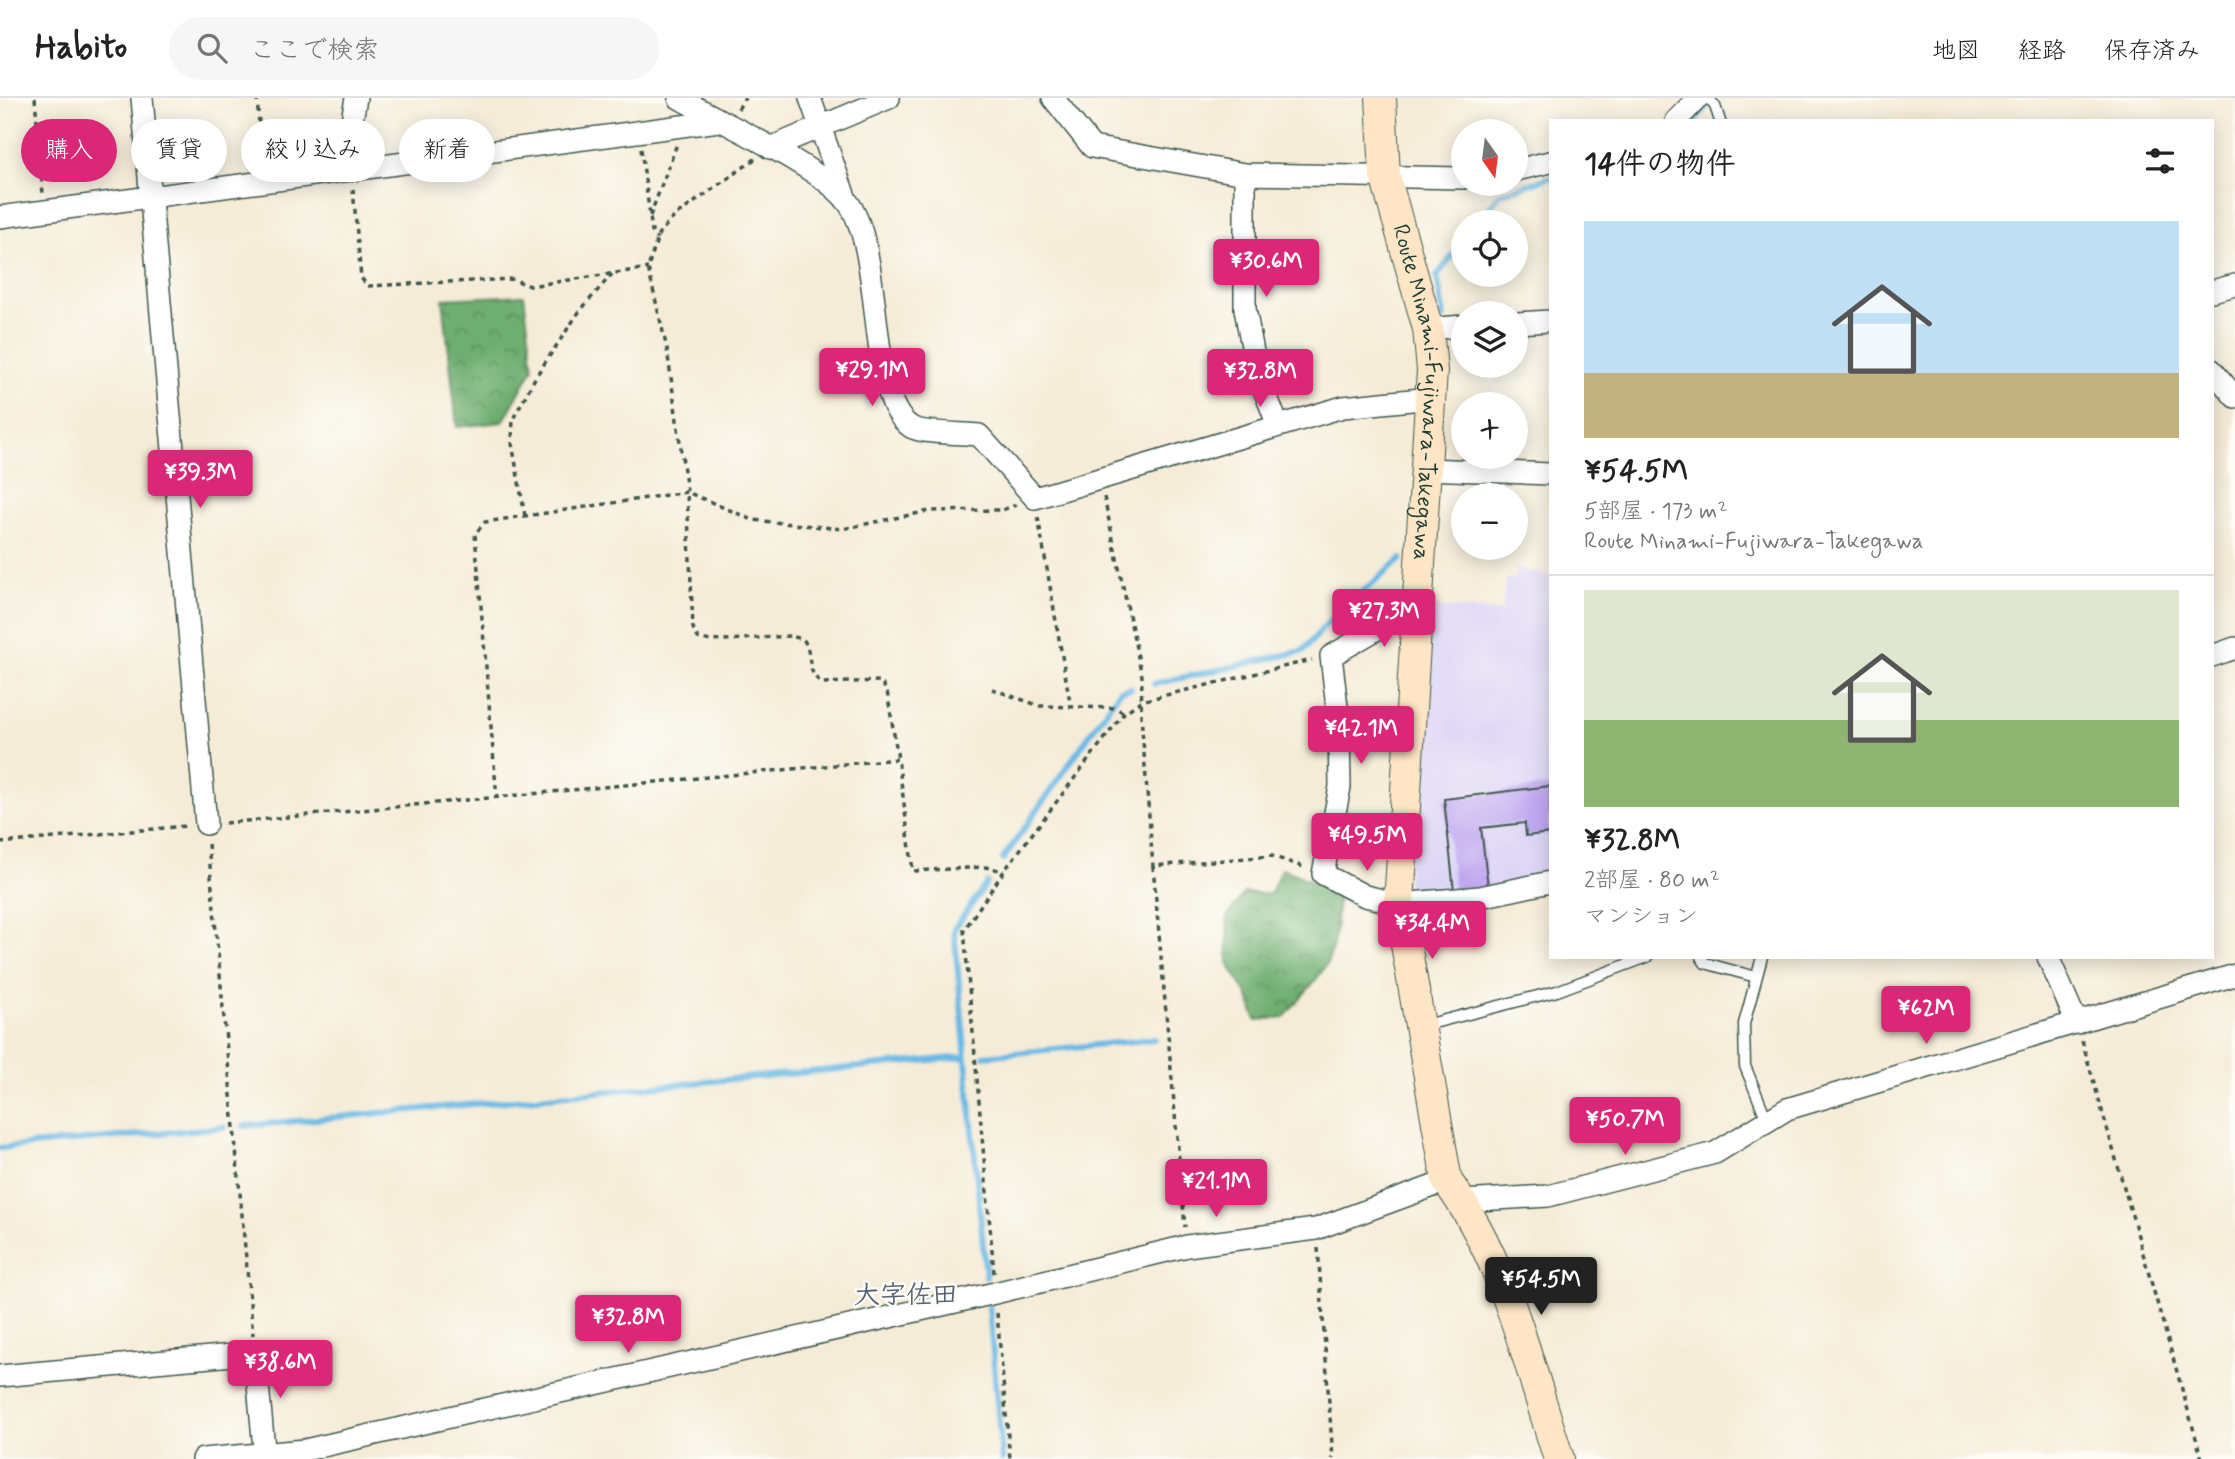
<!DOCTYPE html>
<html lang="ja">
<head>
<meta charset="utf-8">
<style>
	body { margin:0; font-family:Mynerve,"Klee One",sans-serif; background:#f6f6f6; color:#222; height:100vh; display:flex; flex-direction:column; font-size:26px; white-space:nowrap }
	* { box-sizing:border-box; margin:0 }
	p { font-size:23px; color:#767676 }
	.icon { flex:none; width:38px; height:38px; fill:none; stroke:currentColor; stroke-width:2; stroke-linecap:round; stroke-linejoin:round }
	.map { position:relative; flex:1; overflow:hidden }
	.details { position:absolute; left:1549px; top:21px; width:665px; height:840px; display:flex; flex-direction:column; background:#fff; border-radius:0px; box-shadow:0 4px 18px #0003 }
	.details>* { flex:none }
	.banner { position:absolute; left:21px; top:21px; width:665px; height:63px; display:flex; gap:14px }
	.needle { width:46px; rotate:166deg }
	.fabs { position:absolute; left:1451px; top:21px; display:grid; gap:14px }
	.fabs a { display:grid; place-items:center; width:77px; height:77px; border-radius:50%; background:#fff; box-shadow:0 4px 18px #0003; font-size:35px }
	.price { position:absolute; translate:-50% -60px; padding:0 16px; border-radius:7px; background:#db2777; color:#fff; font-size:23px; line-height:46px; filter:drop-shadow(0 2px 4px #0008) }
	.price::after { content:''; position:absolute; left:50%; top:42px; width:21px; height:16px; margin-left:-10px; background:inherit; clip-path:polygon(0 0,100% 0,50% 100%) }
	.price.current { background:#222; color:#fff }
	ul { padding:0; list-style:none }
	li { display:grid; align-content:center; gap:14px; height:371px; padding:0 35px }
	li+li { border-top:2px solid #e0e0e0 }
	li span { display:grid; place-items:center; height:217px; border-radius:0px; color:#555 }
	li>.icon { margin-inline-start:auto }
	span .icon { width:126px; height:126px; fill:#fffc; stroke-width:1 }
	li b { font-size:30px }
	h2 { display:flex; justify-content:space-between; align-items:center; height:84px; padding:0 35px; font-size:30px }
	.tag { padding:0 24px; border-radius:32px; background:#fff; box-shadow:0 4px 18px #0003; font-size:24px; line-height:63px }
	.tag.current { background:#db2777; color:#fff }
	header { display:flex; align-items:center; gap:42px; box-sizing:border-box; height:98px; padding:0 35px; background:#fff; border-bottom:2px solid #e0e0e0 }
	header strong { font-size:33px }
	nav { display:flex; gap:38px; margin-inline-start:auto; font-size:24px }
	.search { width:490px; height:63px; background:#f6f6f6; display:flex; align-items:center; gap:18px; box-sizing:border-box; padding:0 24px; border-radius:38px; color:#767676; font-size:26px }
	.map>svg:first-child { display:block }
	.built { fill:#ddd5f6 }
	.forest { fill:url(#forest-crowns); stroke:#467652; stroke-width:2 }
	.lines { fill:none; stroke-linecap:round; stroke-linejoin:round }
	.stream { stroke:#6bb9e5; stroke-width:6 }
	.building { fill:#c0a7f0 }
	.lane-casing { stroke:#3f574c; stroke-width:13 }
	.street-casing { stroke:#3f574c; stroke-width:24 }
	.secondary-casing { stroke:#3f574c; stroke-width:32 }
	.path { stroke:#3f574c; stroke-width:3.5; stroke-dasharray:5 5; stroke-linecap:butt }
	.lane { stroke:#fff; stroke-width:10 }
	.street { stroke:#fff; stroke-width:21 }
	.secondary { stroke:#fde5c5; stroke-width:30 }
	.labels { text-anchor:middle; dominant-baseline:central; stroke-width:5; stroke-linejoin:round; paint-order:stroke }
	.street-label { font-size:23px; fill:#1f3d34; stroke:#fdfcf7 }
	.quarter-label { font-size:26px; font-weight:bold; fill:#576276; stroke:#fdfcf7 }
</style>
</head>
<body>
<header>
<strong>Habito</strong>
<div class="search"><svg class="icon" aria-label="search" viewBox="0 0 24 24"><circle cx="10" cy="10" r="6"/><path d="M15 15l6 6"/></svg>ここで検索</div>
<nav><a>地図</a><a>経路</a><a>保存済み</a></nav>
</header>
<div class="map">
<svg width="2235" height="1361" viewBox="0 0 2235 1361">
	<defs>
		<pattern id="forest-crowns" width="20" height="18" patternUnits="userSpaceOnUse" patternTransform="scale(1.75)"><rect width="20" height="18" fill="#6eae70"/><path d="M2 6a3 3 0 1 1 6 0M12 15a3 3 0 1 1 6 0" fill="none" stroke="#5a8f5d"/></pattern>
	</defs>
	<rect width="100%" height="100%" fill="#fdfcf7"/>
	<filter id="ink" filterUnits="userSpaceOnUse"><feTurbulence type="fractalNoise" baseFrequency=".0143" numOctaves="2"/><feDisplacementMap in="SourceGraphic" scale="14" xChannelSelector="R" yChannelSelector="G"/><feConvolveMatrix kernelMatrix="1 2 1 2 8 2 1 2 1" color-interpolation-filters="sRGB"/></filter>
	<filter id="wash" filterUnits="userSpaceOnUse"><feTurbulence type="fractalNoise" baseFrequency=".00686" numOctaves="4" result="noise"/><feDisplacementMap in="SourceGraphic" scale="28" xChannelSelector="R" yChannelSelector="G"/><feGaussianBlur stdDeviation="1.57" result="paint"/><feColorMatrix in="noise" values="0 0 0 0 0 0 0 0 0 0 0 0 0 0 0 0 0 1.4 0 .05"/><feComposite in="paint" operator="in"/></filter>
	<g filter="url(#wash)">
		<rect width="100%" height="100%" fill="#f5ecd7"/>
		<path class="built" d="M1517,470L1550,478V778L1416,800L1407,791L1424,508L1502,513L1506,482L1515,480Z"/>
		<g class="forest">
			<path d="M524,197L533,270L503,324L457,329L443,201Z"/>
			<path d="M1282,770L1338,795C1336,819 1337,851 1323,872C1313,888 1296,903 1284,920L1256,922L1248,898L1228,865L1227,819L1244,795L1270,796Z"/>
		</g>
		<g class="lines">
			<g class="stream">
				<path d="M1695,23L1712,1"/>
				<path d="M1478,124L1500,96L1550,79"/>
				<path d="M1444,220L1437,178L1463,144"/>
				<path d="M1446,268V235"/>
				<path d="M1154,586L1303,553L1331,521L1401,461"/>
				<path d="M1003,761L1120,593L1131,590"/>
				<path d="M984,958L1155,941"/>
				<path d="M244,1028L964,959"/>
				<path d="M0,1050L224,1029"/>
				<path d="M986,1179L954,831L987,785"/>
				<path d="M989,1208L1002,1361"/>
			</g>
		</g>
		<g id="blocks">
			<path class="building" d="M1550,688V735L1526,738L1525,725L1481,730L1488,789L1454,793L1444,701Z"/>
		</g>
	</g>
	<g filter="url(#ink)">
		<use href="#blocks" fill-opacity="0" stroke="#3f574c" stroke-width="2"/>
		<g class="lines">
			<g class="lane-casing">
				<g id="lane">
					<path d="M1708,0L1715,8L1720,23"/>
					<path d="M1701,859L1705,865L1756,879"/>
					<path d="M1762,859L1744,926L1745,968L1767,1022"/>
					<path d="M1422,928L1557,893L1647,859"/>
				</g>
			</g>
			<g class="street-casing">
				<g id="street">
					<path d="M142,0L206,726"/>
					<path d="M679,0C720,24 821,69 847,103C886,154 865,300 911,329C922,336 965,335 979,337L1035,400L1343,309L1431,300"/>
					<path d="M810,0L846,102"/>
					<path d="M1053,0L1092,49L1245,76L1463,80"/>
					<path d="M1676,23L1698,0"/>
					<path d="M770,50L889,0"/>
					<path d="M343,72L356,0"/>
					<path d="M1516,72L1550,64"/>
					<path d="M1245,76V211L1256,270L1278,328"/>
					<path d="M0,119L719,23"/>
					<path d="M2212,193L2235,187"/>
					<path d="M1516,225L1550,223"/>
					<path d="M1428,231L1463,228"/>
					<path d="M2212,272L2235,299"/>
					<path d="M1427,371L1550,376"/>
					<path d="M1415,509L1331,558L1339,626L1340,689L1323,776L1365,798L1399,806L1480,799L1550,784"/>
					<path d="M2212,558L2235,550"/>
					<path d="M2048,859L2077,925"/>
					<path d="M1462,1103L1548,1098L1715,1055L1787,1011L2235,877"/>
					<path d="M0,1278L255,1255L265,1361"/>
					<path d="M203,1361L305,1352L995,1195L1187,1148L1316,1131L1447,1083"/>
				</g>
			</g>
			<g class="secondary-casing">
				<g id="secondary">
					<path id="s1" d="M1381,0L1385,78L1428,231L1432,272L1399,806L1447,1083C1507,1165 1528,1266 1559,1361"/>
				</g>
			</g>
			<g class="path">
				<path d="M35,0L43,96"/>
				<path d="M257,0L262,65"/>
				<path d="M738,11L745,0"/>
				<path d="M641,51L652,134L657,141"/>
				<path d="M755,61L675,118L659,135L648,170L667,251L687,394L693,530L698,540L710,543L790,538L803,541C814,556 804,575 823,585L880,583L887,593L898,661"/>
				<path d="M353,91L361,180L368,188L512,181L530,188L648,170"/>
				<path d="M650,118L677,46"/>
				<path d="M1104,399L1142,578L1141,618L1153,768L1272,758L1306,770"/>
				<path d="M525,418L512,345L513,321L536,278L579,214L612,176"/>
				<path d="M1038,419L1071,610"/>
				<path d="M992,591L1040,608L1116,610L1124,615"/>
				<path d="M497,701L475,436L485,424L687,394L753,422L842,431L929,413L1002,412L1016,407"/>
				<path d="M225,725L898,661L913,773L985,769L1004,773"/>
				<path d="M0,745L186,728"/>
				<path d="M208,746L253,1237"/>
				<path d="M1153,768L1185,1129"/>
				<path d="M2082,943L2202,1361"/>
				<path d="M1318,1150L1333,1361"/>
				<path d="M994,1175L964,832L1004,773L1124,615L1141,603L1312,562"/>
				<path d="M997,1215L1010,1361"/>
			</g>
			<use href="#lane" class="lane"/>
			<use href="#street" class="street"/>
			<use href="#secondary" class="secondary"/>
		</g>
	</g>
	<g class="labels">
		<g class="street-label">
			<text stroke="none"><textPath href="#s1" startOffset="299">Route Minami-Fujiwara-Takegawa</textPath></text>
		</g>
		<g class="quarter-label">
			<text x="906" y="1198">大字佐田</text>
		</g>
	</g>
</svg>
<div class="fabs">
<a><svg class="needle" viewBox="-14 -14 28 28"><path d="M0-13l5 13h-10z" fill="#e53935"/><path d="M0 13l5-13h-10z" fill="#767676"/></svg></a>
<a><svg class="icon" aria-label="locate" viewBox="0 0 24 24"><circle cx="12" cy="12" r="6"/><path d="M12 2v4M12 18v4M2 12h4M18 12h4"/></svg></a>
<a><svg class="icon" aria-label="layers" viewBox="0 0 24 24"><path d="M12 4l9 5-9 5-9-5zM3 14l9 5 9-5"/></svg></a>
<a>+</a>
<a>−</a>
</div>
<b class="price" style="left:1266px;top:201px">¥30.6M</b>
<b class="price" style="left:872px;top:310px">¥29.1M</b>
<b class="price" style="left:1260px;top:311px">¥32.8M</b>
<b class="price" style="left:200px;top:412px">¥39.3M</b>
<b class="price" style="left:1384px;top:551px">¥27.3M</b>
<b class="price" style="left:1361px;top:668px">¥42.1M</b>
<b class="price" style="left:1367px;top:775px">¥49.5M</b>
<b class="price" style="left:1432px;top:863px">¥34.4M</b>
<b class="price" style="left:1926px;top:948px">¥62M</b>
<b class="price" style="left:1625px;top:1059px">¥50.7M</b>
<b class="price" style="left:1216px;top:1121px">¥21.1M</b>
<b class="price current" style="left:1541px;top:1219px">¥54.5M</b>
<b class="price" style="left:628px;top:1257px">¥32.8M</b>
<b class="price" style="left:280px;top:1302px">¥38.6M</b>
<div class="banner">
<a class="tag current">購入</a>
<a class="tag">賃貸</a>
<a class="tag">絞り込み</a>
<a class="tag">新着</a>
</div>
<section class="details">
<h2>14件の物件<svg class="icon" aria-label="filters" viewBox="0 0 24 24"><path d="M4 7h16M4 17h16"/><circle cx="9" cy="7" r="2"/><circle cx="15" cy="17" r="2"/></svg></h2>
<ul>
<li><span style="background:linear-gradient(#bfe0f5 70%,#c2b280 0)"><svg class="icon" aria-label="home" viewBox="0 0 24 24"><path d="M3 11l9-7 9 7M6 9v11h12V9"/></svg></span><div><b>¥54.5M</b><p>5部屋 · 173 m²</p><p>Route Minami-Fujiwara-Takegawa</p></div></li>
<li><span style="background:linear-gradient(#dfe7d0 60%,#8fb573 0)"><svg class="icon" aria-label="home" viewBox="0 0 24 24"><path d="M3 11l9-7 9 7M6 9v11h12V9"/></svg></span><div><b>¥32.8M</b><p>2部屋 · 80 m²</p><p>マンション</p></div></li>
</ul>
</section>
</div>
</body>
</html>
